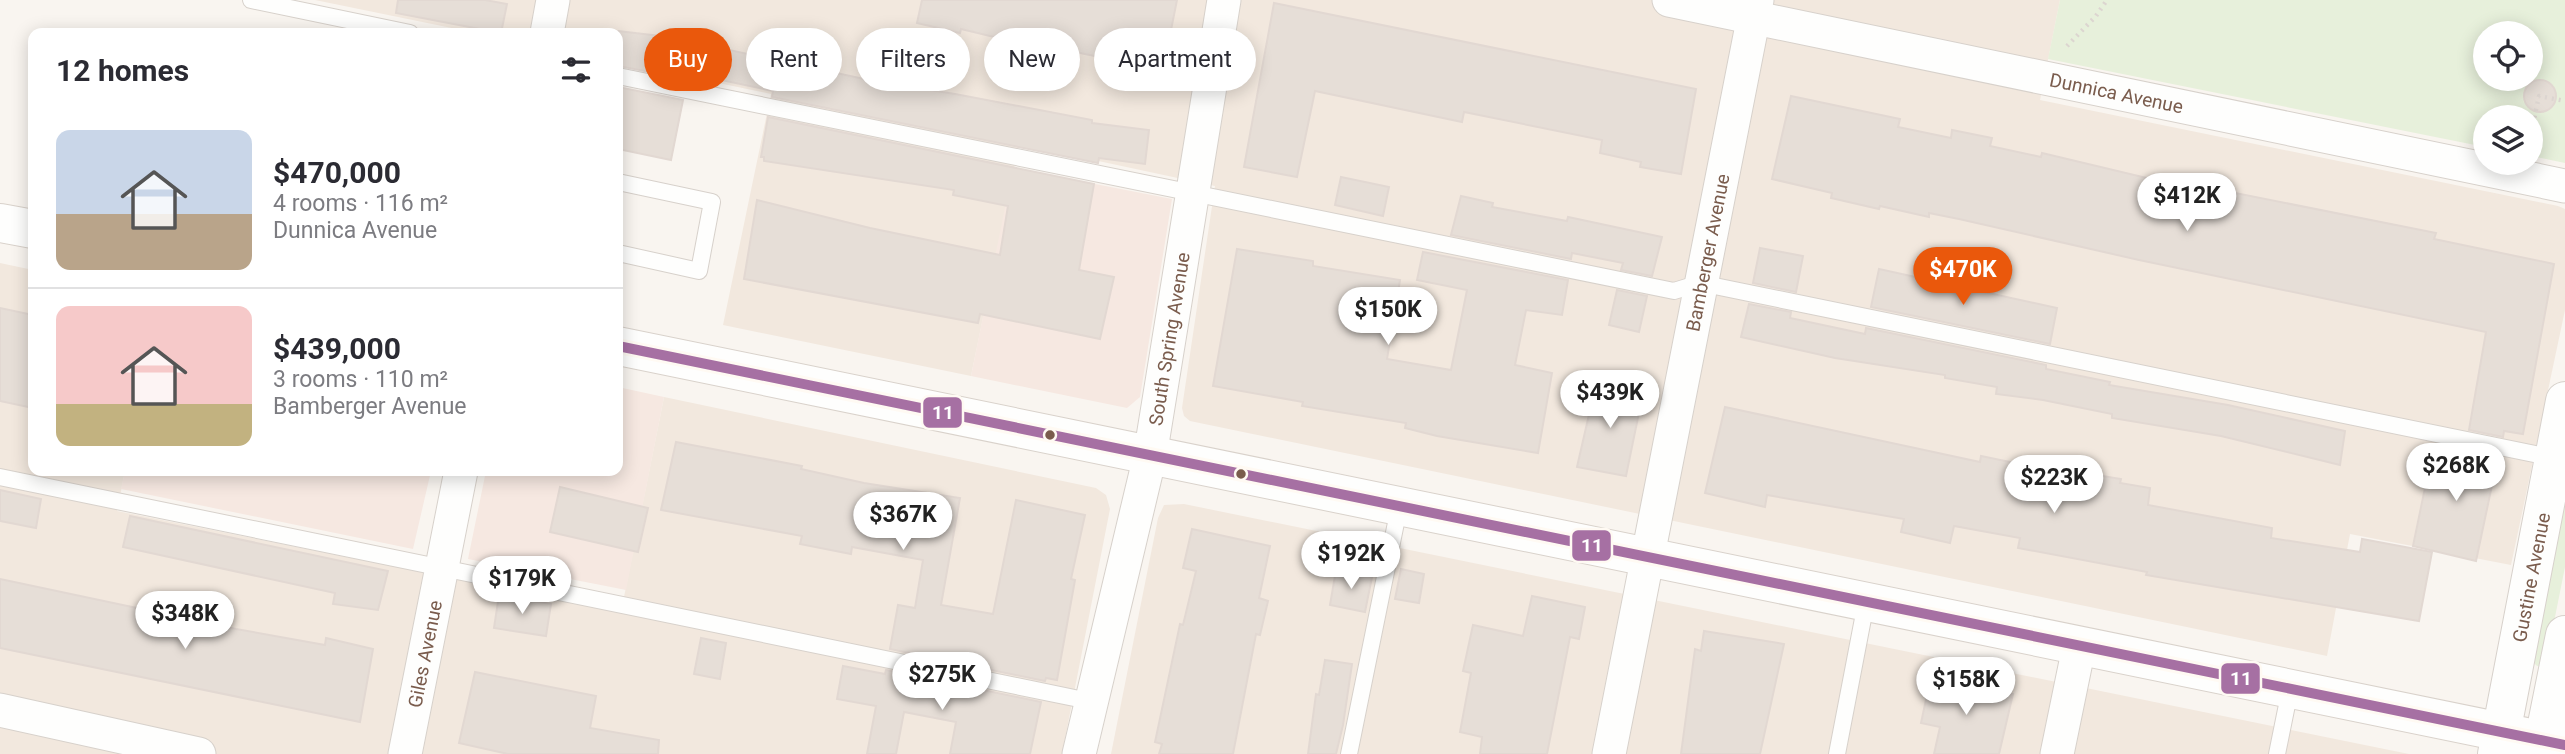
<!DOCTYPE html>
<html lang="en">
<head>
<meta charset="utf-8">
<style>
	body { margin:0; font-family:Roboto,sans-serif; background:#f7f7f7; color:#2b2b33; height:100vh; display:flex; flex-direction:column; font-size:26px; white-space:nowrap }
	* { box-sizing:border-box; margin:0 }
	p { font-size:23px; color:#7c7c81 }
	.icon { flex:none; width:38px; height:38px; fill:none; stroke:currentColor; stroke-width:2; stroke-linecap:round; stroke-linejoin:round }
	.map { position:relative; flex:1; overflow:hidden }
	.details { position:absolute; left:28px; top:28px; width:595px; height:448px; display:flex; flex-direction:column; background:#fff; border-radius:14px; box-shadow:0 4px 18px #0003 }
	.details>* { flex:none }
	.top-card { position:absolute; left:644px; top:28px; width:665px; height:63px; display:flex; gap:14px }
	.tools { position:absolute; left:2473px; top:21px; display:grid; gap:14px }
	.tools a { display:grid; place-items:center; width:70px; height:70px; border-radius:50%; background:#fff; box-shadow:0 4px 18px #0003; font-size:35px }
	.price { position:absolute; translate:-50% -60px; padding:0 16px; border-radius:24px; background:#fff; color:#222; font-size:23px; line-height:46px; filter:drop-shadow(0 2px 4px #0008) }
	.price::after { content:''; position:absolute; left:50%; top:42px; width:21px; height:16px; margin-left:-10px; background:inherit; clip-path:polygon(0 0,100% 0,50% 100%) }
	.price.on { background:#ea580c; color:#fff }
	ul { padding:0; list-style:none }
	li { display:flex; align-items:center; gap:21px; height:175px; padding:0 28px }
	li+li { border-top:2px solid #e1e1e2 }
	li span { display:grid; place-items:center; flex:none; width:196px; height:140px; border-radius:14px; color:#555 }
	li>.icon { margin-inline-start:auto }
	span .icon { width:84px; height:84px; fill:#fffc; stroke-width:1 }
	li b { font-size:30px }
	h2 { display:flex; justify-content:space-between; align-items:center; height:84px; padding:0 28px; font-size:30px }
	.pill { padding:0 24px; border-radius:32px; background:#fff; box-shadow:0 4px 18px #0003; font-size:24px; line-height:63px }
	.pill.on { background:#ea580c; color:#fff }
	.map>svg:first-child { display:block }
	.residential { fill:#f2e8de }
	.commercial { fill:#f6e8e1 }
	.green { fill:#e7f0db; fill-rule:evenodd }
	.building { fill:#e6ded7; stroke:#e2d8d2; stroke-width:2 }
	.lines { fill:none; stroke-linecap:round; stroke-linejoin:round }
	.service-casing { stroke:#d7d1cb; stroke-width:18 }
	.minor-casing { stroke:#d7d1cb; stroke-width:35 }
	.tertiary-casing { stroke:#d7d1cb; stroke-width:40 }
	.secondary-casing { stroke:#d9d2cb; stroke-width:40 }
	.path { stroke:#dcd5d0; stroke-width:4.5; stroke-dasharray:2 5; stroke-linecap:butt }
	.service { stroke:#fefefd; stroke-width:16 }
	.minor { stroke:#fefefd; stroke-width:33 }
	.tertiary { stroke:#fefefd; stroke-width:38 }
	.secondary { stroke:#fefefd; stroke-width:38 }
	.bus-1-casing { stroke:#fffaf3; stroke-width:16 }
	.bus-1 { stroke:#a670a3; stroke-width:10 }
	.bus-dot { fill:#7a5c4d; stroke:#fffaf3; stroke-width:2.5 }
	.labels { text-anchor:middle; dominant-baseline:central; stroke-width:5; stroke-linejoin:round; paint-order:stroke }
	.street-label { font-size:19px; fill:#7a5c4d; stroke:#fffaf3 }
	.line-badge { stroke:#fffaf3; stroke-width:2.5 }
	.badge-label { font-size:19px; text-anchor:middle; font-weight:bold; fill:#fff }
</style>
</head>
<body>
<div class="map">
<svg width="2565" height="754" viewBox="0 0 2565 754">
	<rect width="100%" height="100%" fill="#f9f5f0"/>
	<g class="residential">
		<path d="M315,0H2060L2040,100L2558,206L2565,209V310L2511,565L2350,534L2327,656L1190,421L1184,416L1182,408L1215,186L1019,144L971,376L723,325L771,94L618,62V33H476Z"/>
		<path d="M0,263L33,270V471H125L117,511L621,612L664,397L1096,488L1106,495L1110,509L1062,754H0Z"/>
		<path d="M1184,504L2409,754H1111L1158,518L1164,505Z"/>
	</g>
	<g class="commercial">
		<path d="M1013,168L1172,199L1140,397L1127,408L971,376Z"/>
		<path d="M618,387L664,397L626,590L468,559L486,471H618Z"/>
		<path d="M125,471H431L413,549L121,489Z"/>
	</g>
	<g class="green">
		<path d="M2060,0H2565V163L2531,156L2530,117H2485V147L2048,59ZM2485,33H2530V79H2485Z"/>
		<path d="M2565,489V567L2547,657L2543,665L2537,666L2532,661Z"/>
	</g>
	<g class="building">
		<path d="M398,0H485L507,4L501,33L396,13Z"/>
		<path d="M922,0H1177L1163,70L1051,47V50L1019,45V43L961,29L960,33L917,23Z"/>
		<path d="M1274,3L1696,89L1681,174L1640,167L1641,162L1600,153L1602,140L1464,112L1462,122L1315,91L1297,177L1244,167Z"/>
		<path d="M618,31L669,37L878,82L955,94L1092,120V123L1149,130L1145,164L1099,158L1098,163L772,97L773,91L688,73L687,79L618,66Z"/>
		<circle cx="2540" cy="96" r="16"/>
		<path d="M618,87L683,100L671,160L618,149Z"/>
		<path d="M1791,96L1900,119L1898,127L1951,138L1952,130L1992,138L1990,146L2041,157L2042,153L2155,180V177L2436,233L2434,239L2554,264L2523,434L2504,431L2503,437L2469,430L2486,332L2139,260L1959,219L1929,213V217L1880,206L1879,209L1831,198L1832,193L1772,179Z"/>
		<path d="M768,117L1094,184L1079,270L1114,277L1100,339L980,314L978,323L744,279L757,200L870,228L1000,255L1008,206L953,195L954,190L764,161V157H761Z"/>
		<path d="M1341,177L1389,187L1383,216L1335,205Z"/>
		<path d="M1461,196L1493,203L1492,207L1567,221L1568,217L1662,237L1652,276L1621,270L1623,263L1572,253L1571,259L1451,235Z"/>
		<path d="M1760,248L1803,256L1796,292L1753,283Z"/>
		<path d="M1237,249L1313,261V266L1400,280L1387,359L1451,370L1467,290L1417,280L1423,252L1568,280L1562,315L1526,310L1515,365L1552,373L1538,453L1437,436L1405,428L1406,423L1302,406L1303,402L1213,386Z"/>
		<path d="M1879,269L2057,308L2050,344L1871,307Z"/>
		<path d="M1617,290L1647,296L1639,332L1609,325Z"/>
		<path d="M1749,304L1791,312L1790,318L1865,334L1866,328L2046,365V369L2110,382L2109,385L2228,405L2345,431L2340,465L2221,436L2112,418V414L2043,400L1996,394L1997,387L1945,378V375L1835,358L1741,337Z"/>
		<path d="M0,308L33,315V408L0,401Z"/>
		<path d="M1596,384L1643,393L1626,476L1577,467Z"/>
		<path d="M1725,407L1980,462L1981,456L2096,480V475L2121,479L2120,483L2150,488L2148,505L2272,528L2271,538L2360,552L2362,539L2432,552L2419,621L2146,575L2147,572L2018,548L2020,538L1954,526L1950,543L1901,532L1904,519L1767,495L1765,507L1705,493Z"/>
		<path d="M676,442L802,466L801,469L864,483L960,498L941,605L993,614L1016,500L1085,515L1071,579L1075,580L1057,680L1046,678L1045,681L890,649L898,605L915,608L923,560L852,547L851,554L800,544L802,536L661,510Z"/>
		<path d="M2433,449L2464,456L2465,451L2498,457L2476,561L2413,546Z"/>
		<path d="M560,487L648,508L638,552L550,532Z"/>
		<path d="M0,490L41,499L36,528L0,521Z"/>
		<path d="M130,516L388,571L378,610L333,604L335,593L123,547Z"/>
		<path d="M1192,529L1270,546L1259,598L1268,601L1260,635L1256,634L1233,754H1159L1162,744L1155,742L1180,624L1183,625L1196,571L1183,568Z"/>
		<path d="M1401,569L1424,574L1419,603L1395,599Z"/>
		<path d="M1336,570L1372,577L1365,612L1330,605Z"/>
		<path d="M0,579L236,629L325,645L326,638L373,649L360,722L0,648Z"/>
		<path d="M499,595L551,604L546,636L494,628Z"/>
		<path d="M1532,596L1585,607L1579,639L1570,637L1547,754H1480L1482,737L1460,732L1471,673L1463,671L1473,625L1523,636Z"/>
		<path d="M1704,631L1784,644L1760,754H1681L1695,649L1701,651Z"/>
		<path d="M701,638L726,643L720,679L694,674Z"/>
		<path d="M1325,660L1352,664L1343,725L1336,754H1308L1316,694L1319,695Z"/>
		<path d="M843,666L885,674L886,670L1041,702L1030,754H950L956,722L904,712L896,754H867L876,706L837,699Z"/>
		<path d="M475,672L596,696L590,728L659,740L658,754H508L459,743Z"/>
		<path d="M1931,676L2013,694L1999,754H1934L1940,727L1921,723Z"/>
	</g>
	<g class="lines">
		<g class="service-casing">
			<g id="service">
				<path d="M251,0L410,33"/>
				<path d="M618,76L1674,291L1700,283L2554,458"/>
				<path d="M618,182L712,202L699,271L618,253"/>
				<path d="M0,477L1089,701"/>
				<path d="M1349,754L1399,508"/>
				<path d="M1837,754L1866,603"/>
				<path d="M2277,754L2290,690"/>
			</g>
		</g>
		<g class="minor-casing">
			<g id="minor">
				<path id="s1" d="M1669,0L2565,186"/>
				<path d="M547,33L553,0"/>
				<path d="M0,710L199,754"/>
				<path id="s2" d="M405,754L461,471"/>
				<path id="s3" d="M1079,754L1150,456L1224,0"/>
				<path id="s4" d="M1609,754L1757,0"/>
				<path d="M2057,754L2079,647"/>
			</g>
		</g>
		<g class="tertiary-casing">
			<g id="tertiary">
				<path id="s5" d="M2497,754L2565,401"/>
				<path d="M2541,754L2565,635"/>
			</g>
		</g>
		<g class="secondary-casing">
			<g id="secondary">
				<path d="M0,223L33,229"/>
				<path d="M618,346L2565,745"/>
			</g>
		</g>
		<g class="path">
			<path d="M2067,46L2096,16L2107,0"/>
			<path d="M2530,138L2539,96L2565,101"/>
		</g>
		<use href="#service" class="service"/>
		<use href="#minor" class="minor"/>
		<use href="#tertiary" class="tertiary"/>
		<use href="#secondary" class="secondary"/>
		<g class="bus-1-casing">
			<path id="bus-1" d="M618,346L2565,745"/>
		</g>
		<use href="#bus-1" class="bus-1"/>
	</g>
	<g class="bus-dot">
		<circle cx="1050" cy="435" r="6"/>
		<circle cx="1241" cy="474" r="6"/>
	</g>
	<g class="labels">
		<g class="street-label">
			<text stroke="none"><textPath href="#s1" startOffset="457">Dunnica Avenue</textPath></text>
			<text stroke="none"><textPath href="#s4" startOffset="511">Bamberger Avenue</textPath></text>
			<text stroke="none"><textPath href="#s3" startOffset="425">South Spring Avenue</textPath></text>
			<text stroke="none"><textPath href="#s5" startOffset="180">Gustine Avenue</textPath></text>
			<text stroke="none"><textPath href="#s2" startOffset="102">Giles Avenue</textPath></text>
		</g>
	</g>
	<g class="line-badge">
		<rect x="922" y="396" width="41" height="33" rx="7" fill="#a670a3"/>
		<rect x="1571" y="529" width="41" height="33" rx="7" fill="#a670a3"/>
		<rect x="2220" y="662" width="41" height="33" rx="7" fill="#a670a3"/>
	</g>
	<g class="badge-label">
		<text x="943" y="419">11</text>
		<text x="1592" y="552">11</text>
		<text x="2241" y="685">11</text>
	</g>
</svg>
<div class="tools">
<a><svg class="icon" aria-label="locate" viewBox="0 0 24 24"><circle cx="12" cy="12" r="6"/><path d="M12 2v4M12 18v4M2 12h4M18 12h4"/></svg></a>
<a><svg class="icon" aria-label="layers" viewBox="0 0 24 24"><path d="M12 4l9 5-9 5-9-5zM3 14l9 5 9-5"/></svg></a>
</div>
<b class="price" style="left:2187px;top:233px">$412K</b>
<b class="price on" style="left:1963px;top:307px">$470K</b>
<b class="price" style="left:1388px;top:347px">$150K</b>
<b class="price" style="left:1610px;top:430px">$439K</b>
<b class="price" style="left:2456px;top:503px">$268K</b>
<b class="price" style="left:2054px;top:515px">$223K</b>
<b class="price" style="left:903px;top:552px">$367K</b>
<b class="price" style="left:1351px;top:591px">$192K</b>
<b class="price" style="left:522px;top:616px">$179K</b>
<b class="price" style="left:185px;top:651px">$348K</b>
<b class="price" style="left:942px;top:712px">$275K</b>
<b class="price" style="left:1966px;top:717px">$158K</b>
<div class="top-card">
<a class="pill on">Buy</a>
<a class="pill">Rent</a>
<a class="pill">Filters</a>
<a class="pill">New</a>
<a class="pill">Apartment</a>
</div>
<section class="details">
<h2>12 homes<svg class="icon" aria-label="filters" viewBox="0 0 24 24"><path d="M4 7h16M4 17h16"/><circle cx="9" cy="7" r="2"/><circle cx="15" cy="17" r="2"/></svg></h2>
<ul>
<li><span style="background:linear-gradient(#c9d6e8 60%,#b9a48a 0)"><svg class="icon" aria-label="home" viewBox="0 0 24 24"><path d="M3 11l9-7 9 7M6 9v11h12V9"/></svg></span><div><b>$470,000</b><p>4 rooms · 116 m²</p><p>Dunnica Avenue</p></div></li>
<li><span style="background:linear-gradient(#f6c9c9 70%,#c2b280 0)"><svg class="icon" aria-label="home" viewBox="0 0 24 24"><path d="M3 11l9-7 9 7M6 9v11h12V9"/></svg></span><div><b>$439,000</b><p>3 rooms · 110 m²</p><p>Bamberger Avenue</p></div></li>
</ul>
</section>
</div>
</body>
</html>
